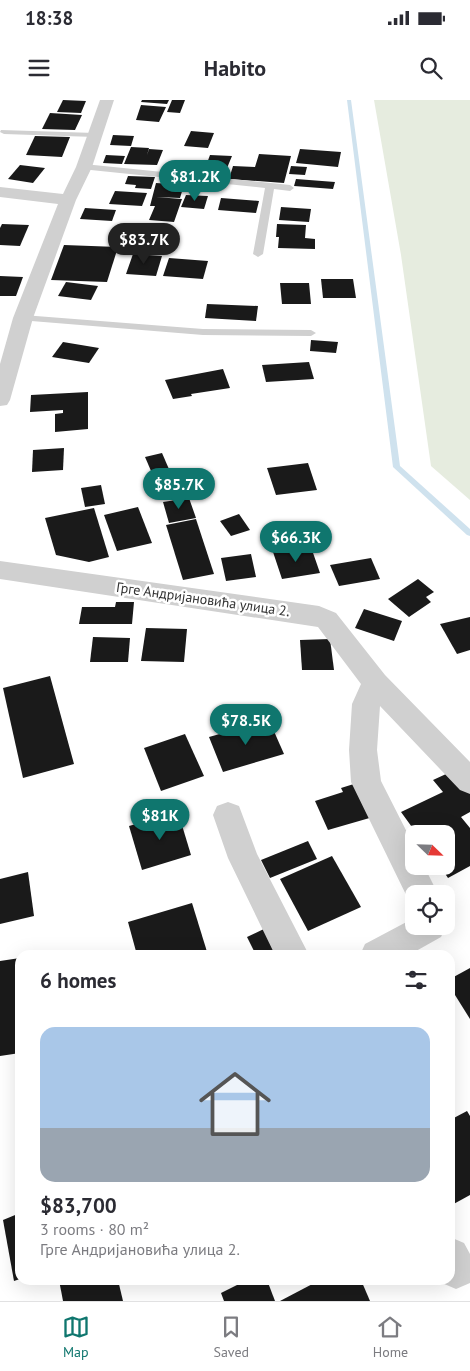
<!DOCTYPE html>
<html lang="en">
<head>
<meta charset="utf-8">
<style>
	body { margin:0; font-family:"PT Sans",sans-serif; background:#f7f7f7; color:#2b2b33; height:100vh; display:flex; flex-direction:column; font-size:19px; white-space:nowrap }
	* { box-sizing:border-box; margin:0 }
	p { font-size:16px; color:#7c7c81 }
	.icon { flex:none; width:28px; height:28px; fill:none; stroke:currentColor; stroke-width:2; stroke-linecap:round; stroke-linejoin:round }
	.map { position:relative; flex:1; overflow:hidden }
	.side { position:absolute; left:15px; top:850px; width:440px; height:335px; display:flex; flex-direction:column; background:#fff; border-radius:15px; box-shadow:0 5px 20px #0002 }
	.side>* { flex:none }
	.needle { width:32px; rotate:113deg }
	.tools { position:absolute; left:405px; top:725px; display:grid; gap:10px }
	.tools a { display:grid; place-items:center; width:50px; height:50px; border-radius:10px; background:#fff; box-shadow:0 5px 20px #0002; font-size:25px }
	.price { position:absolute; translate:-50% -42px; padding:0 11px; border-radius:18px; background:#0f766e; color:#fff; font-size:16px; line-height:32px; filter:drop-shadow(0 1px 2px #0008) }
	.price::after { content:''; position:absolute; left:50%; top:30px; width:15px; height:11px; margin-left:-8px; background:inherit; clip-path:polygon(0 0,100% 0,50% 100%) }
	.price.on { background:#222; color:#fff }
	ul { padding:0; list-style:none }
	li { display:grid; align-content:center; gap:10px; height:265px; padding:0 25px }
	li+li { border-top:1px solid #e1e1e2 }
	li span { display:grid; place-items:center; height:155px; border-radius:15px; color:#555 }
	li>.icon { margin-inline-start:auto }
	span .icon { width:90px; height:90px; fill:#fffc; stroke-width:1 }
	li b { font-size:21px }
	h2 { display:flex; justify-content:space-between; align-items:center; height:60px; padding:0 25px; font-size:21px }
	.status { display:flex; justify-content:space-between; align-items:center; height:35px; padding:0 25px; background:#fff; direction:ltr }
	.status svg { height:14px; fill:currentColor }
	header { display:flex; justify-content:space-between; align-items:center; height:65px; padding:0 25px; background:#fff; font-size:22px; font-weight:700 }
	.tabs { display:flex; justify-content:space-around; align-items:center; height:70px; border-top:1px solid #e1e1e2; background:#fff; font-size:14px; color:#7c7c81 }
	.tabs a { display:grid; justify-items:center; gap:2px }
	.tabs .on { color:#0f766e }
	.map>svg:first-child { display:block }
	.green { fill:#e6ecdf }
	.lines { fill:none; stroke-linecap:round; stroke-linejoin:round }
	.stream { fill:#cfe2ee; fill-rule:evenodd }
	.building { fill:#1a1a1a }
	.service { fill:#d0d0d0; fill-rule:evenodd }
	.minor { fill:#d0d0d0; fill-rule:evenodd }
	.labels { text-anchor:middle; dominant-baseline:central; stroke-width:5; stroke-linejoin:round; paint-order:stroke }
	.street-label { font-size:14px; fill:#333; stroke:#fff }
</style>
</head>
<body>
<div class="status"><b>18:38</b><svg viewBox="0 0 49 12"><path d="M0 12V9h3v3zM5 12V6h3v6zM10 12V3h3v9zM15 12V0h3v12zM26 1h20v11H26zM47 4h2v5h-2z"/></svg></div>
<header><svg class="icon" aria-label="menu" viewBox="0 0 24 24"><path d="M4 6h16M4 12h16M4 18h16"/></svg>Habito<svg class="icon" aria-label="search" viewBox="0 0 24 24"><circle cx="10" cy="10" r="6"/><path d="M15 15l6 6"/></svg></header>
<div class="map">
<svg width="470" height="1201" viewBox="0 0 470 1201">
	<rect width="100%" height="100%" fill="#fff"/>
	<path class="green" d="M374,0H470V400L431,366L401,155Z"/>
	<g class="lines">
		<path class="stream" d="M347,0H351L400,366L470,429V436L467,435L393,367Z"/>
	</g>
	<g class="building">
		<path d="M63,0L86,1L81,13L57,12Z"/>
		<path d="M142,0H169L167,4L141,2Z"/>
		<path d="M172,0H185L180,13L167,12Z"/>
		<path d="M141,5L166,7L159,22L136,20Z"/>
		<path d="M50,13L82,15L75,30L42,29Z"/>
		<path d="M191,31L214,33L208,48L184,46Z"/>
		<path d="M113,35L134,36L131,46L110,45Z"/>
		<path d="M35,36L70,37L62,57L26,55Z"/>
		<path d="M131,47L149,48L147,55L149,49L163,50L157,65L124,64Z"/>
		<path d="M300,49L341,52L338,67L296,63Z"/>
		<path d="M259,54L291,56L284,83L229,79L233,66L255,67Z"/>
		<path d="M106,55L125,56L122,64L103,63Z"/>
		<path d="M210,55L232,56L227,68H218L215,75L203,74Z"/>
		<path d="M183,60L204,61L199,76L176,75Z"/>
		<path d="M20,65L45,68L33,83L8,79Z"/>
		<path d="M291,66L307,67L305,75L289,74Z"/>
		<path d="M128,76L155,77L151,89L135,88L136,85L125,84Z"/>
		<path d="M296,79L335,82L333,89L294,86Z"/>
		<path d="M156,83L184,85L180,98L156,97L182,99L174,122L149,120L155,106H150Z"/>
		<path d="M115,91L147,93L142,106L109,104Z"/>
		<path d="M186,95L208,96L204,109L181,107Z"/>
		<path d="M221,98L259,101L256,113L218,110Z"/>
		<path d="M281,107L311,109L309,122L279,120Z"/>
		<path d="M85,108L116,110L112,121L80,119Z"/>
		<path d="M2,124L29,125L20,146L0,145V128Z"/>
		<path d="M277,124L306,125L305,138L315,139V149L278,148L279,137H276Z"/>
		<path d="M64,145L118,147L107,182L51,180Z"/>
		<path d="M133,154L162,156L156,176L126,174Z"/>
		<path d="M169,158L208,161L203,179L163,176Z"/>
		<path d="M0,176L23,177L16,196H0Z"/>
		<path d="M321,179H353L356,198H323Z"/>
		<path d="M66,182L98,186L91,200L58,196Z"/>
		<path d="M280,183H309L311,204H282Z"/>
		<path d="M207,204L258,206L256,221L205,218Z"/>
		<path d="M311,240L338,242L336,253L310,251Z"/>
		<path d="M63,242L99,248L89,263L52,257Z"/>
		<path d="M309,262L314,279L266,282L262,265Z"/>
		<path d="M223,269L230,288L191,294L192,296L173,299L165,280Z"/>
		<path d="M88,292V329L55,332V314L63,313V310L30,312L31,295Z"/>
		<path d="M64,348L63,370L32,372L33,350Z"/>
		<path d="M162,353L175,383L158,387L145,357Z"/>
		<path d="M308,363L317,390L276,395L267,368Z"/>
		<path d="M101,385L105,404L85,407L81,388Z"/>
		<path d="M189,398L196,418L169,423L163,402Z"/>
		<path d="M138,407L152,443L117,451L104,415Z"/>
		<path d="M94,408L109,457L89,462L56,455L45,418Z"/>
		<path d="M239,414L250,430L231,436L220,421Z"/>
		<path d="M196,419L214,474L183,480L166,425Z"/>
		<path d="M311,447L320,473L282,479L273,452Z"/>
		<path d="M251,454L256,477L226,481L221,458Z"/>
		<path d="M371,458L380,479L339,486L330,465Z"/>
		<path d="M418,479L434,492L426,497L431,502L409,517L388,499Z"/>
		<path d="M116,502H134L132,524H79L82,507H115Z"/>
		<path d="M364,509L402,521L394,541L355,528Z"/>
		<path d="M470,517V550L457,554L440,524Z"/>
		<path d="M146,528L187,529L184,562L141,561Z"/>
		<path d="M93,537L130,538L128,562H90Z"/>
		<path d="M330,539L334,570H302L300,540Z"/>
		<path d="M50,576L74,664L23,678L3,588Z"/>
		<path d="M269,620L284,654L223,672L209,637Z"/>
		<path d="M185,634L204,676L161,691L144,648Z"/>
		<path d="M457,669L470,685V712L461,717L470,728V766L448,778L440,766H446V734H417L401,712L443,692L433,680Z"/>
		<path d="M357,683L373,717L328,730L315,701L343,692L341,688Z"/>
		<path d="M178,712L191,755L142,770L129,726Z"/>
		<path d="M308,741L317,759L270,778L261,760Z"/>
		<path d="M332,756L361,807L308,831L280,779Z"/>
		<path d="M28,772L34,816L0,824V779Z"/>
		<path d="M192,803L208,855H137L128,822Z"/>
		<path d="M268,827L283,855H256L247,837Z"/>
		<path d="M20,858V953L0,956V861Z"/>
		<path d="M470,868V919L450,887V879Z"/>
		<path d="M467,1011L470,1016V1095L450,1106V1020Z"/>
		<path d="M20,1113V1179L14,1181L3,1120Z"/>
		<path d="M59,1180H118L123,1201H63Z"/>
		<path d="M247,1180H267L275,1201H224L221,1193Z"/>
		<path d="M320,1180H361L370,1201H280Z"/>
	</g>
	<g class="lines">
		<g class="service">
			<path d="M1,30L95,33L99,35L95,37L4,34L0,32Z"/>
			<path d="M84,64L290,85L294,88L290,91L274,89L263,154L258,157L253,154L265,88L81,69L80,67Z"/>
			<path d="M23,215L203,229L311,230L316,233L311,236L203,235L19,220L18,218L19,216Z"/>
		</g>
		<g class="minor">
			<path d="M100,0H114L92,67L76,100L33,218L10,300L7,305L0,306V264L13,218L58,104L0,97V87L63,94L76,67Z"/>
			<path d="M0,461L319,506L336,513L385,575L470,662V694L460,690L380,606L377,650L381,681L414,746V766H424L438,794H414V806L411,805L351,682L349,650L352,604L361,584L318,527L0,479Z"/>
			<path d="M228,702L239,706L257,754L309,855H275L228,758L213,715L217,706Z"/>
			<path d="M414,818V826H446L441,837L409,855H360L365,844Z"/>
			<path d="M450,1137L464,1143L470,1154V1183L456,1189L442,1183L440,1180H450Z"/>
		</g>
	</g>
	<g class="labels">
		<g class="street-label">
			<text transform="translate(203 499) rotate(8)">Грге Андријановића улица 2.</text>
		</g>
	</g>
</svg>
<div class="tools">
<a><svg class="needle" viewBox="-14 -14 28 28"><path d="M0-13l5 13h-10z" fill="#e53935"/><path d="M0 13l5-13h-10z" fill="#7c7c81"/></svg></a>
<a><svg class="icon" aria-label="locate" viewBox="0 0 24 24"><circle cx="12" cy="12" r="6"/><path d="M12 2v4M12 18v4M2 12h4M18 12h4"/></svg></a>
</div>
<b class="price" style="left:195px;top:102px">$81.2K</b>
<b class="price on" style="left:144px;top:165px">$83.7K</b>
<b class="price" style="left:179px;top:410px">$85.7K</b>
<b class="price" style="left:296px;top:463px">$66.3K</b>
<b class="price" style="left:246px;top:646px">$78.5K</b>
<b class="price" style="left:160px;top:741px">$81K</b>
<section class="side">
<h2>6 homes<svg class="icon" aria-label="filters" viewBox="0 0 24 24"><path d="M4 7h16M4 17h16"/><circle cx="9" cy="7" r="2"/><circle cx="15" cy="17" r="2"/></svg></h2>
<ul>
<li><span style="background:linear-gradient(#a9c7e8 65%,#9aa5b1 0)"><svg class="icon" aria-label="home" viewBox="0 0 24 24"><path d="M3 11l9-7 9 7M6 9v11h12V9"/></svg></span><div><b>$83,700</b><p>3 rooms · 80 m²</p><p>Грге Андријановића улица 2.</p></div></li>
</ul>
</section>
</div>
<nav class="tabs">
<a class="on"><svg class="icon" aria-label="map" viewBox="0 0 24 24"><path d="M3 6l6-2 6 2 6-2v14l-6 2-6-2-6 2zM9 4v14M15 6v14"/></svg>Map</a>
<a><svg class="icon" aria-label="saved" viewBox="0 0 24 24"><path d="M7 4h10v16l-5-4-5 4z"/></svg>Saved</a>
<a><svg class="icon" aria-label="home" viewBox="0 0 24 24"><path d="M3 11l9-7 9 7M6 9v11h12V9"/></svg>Home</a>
</nav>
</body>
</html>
